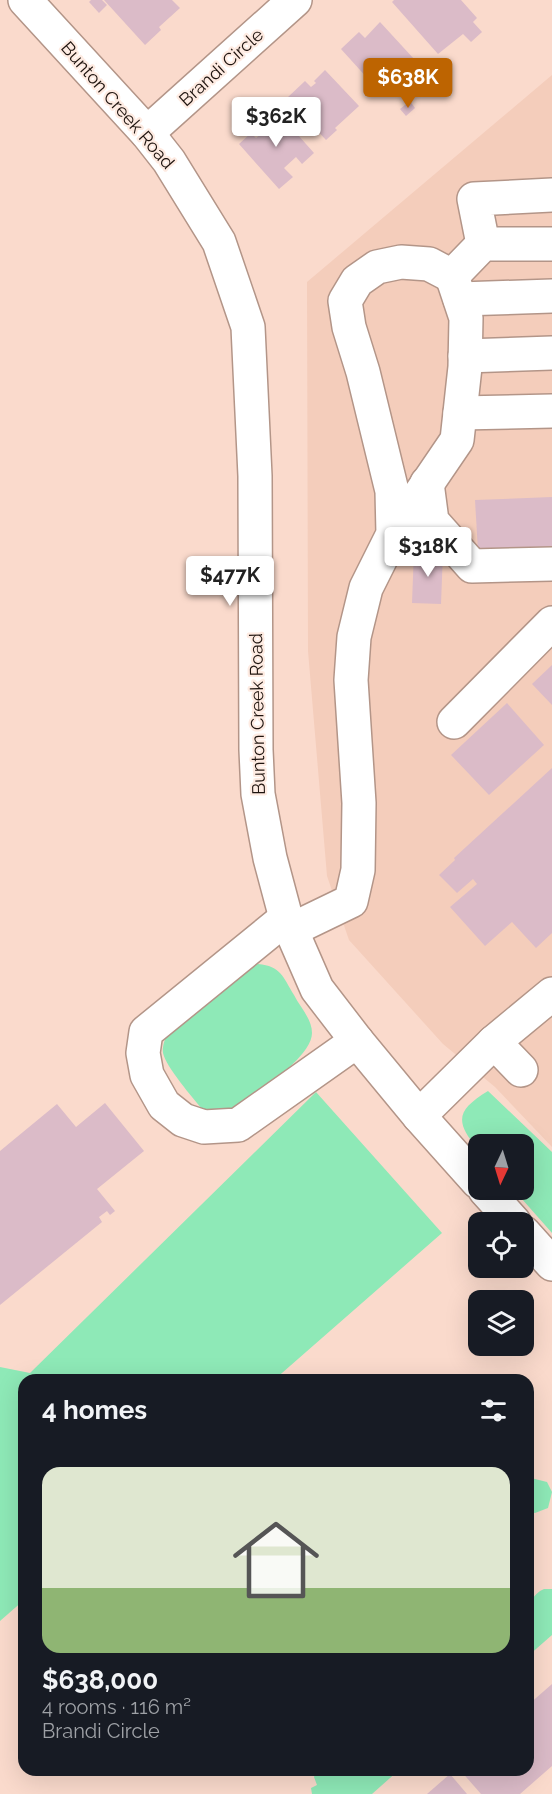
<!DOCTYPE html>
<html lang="en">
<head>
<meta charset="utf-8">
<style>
	body { margin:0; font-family:Raleway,sans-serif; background:#20242c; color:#f1f3f6; height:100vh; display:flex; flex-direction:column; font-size:22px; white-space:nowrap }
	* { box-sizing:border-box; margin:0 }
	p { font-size:20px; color:#9ea1a6 }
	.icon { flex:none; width:33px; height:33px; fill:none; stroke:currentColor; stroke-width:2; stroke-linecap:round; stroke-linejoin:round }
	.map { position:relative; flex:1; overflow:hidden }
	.panel { position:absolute; left:18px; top:1374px; width:516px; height:402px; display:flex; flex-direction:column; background:#171b24; border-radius:18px; box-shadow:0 6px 24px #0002 }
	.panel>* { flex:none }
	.needle { width:39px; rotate:184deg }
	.fabs { position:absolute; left:468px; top:1134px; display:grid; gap:12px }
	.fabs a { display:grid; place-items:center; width:66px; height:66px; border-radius:12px; background:#171b24; box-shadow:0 6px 24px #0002; font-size:30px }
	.price { position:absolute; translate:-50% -51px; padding:0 14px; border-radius:6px; background:#fff; color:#222; font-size:20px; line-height:39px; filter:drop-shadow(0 2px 3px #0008) }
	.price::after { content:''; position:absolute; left:50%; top:36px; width:18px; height:14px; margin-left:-9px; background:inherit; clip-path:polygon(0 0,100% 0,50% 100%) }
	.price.current { background:#bd6401; color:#fff }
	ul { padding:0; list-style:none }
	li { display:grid; align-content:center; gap:12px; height:318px; padding:0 24px }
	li+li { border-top:2px solid #363941 }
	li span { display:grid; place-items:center; height:186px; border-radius:18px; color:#555 }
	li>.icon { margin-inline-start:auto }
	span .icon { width:108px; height:108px; fill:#fffc; stroke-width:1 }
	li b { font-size:26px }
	h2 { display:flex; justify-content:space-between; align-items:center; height:72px; padding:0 24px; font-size:26px }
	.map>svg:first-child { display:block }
	.built { fill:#f4cdbb }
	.green { fill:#8ee9b7 }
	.building { fill:#dbbbc8 }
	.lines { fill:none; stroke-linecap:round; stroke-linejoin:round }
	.minor-casing { stroke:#b39588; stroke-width:36 }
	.minor { stroke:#fff; stroke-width:33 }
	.labels { text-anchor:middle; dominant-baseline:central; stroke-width:4.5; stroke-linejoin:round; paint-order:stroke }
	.street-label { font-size:18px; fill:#1e130e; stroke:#feebe2 }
</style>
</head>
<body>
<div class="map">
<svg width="552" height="1794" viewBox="0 0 552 1794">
	<rect width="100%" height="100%" fill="#fadacc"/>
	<path class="built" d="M552,75V1147L495,1087L443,1044L349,940L327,876L308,651L307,282Z"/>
	<g class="green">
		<path d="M258,964C281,966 283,977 294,995C300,1007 312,1019 312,1033C312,1058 254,1095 234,1109L224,1114L203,1110C193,1098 166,1067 163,1053C162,1047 165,1039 167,1034L246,967Z"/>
		<path d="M488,1091L552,1152V1233L514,1190H524V1144H478V1149C454,1121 457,1110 488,1091Z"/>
		<path d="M316,1092L442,1233L274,1380H24V1600L0,1621V1367L30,1373Z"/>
		<path d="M531,1478L547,1482L552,1492L548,1508L535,1513L528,1511V1480Z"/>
		<path d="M544,1589H552V1635L528,1656C528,1636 521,1598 544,1589Z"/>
		<path d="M317,1770H399L372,1794H312L311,1788L317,1785L314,1777Z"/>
	</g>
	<g class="building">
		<path d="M91,0H102L107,5L99,13L89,2Z"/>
		<path d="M104,0H172L180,8L159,27L161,30L145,45Z"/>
		<path d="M394,0H461L477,18L473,22L482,32L471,42L463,34L438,54L392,2Z"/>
		<path d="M380,22L414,59L379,91L341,49L359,32L365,38Z"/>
		<path d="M325,70L359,106L335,128L337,130L326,140L287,98L305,81L311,87L316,83L314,81Z"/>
		<path d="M410,101L415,108L406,116L400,109Z"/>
		<path d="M274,108L314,153L302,164L296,157L284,168L293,177L279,189L239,144L251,133L256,138L261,134L253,126Z"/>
		<path d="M552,497V548L478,551L475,500Z"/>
		<path d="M414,551L443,552L441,604L412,603Z"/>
		<path d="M552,665V705L532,684Z"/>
		<path d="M507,703L544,745L489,795L451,755Z"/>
		<path d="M552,768V933L536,948L512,922L485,946L450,907L477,884L473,879L457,893L439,875L455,860L454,858Z"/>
		<path d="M105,1103L144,1151L97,1189L115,1211L110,1215L107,1211L99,1217L102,1222L0,1305V1151L57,1104L76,1127Z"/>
		<path d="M552,1684V1766L520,1794H481L460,1770H528V1705Z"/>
		<path d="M450,1774L467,1794H427Z"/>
	</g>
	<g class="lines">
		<g class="minor-casing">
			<g id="minor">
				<path d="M25,0L147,133L169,161L219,242L248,327L255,476L256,750L258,794L270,858L286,918L317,989L357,1041L419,1116L478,1182"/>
				<path d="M147,133L295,0"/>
				<path d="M483,244L474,199L552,195"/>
				<path d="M460,299L552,296"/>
				<path d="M465,356L552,353"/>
				<path d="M460,413L552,411"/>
				<path d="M427,483L432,521L472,566L552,564"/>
				<path d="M393,534L457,440L465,367L466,318L452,276"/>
				<path d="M454,722L552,623"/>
				<path d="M286,918L146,1032L143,1053L147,1075L164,1105L183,1120L204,1127L238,1125L357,1041"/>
				<path d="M291,930L351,901L358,870L359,803L351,680L354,637L366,588L393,534L392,491L363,372L349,327L345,301L357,281L377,267L401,262L429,264L452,276L483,244H552"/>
				<path d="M494,1042L552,994"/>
				<path d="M419,1116L494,1042L521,1070"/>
				<path d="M485,1190L514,1222"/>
				<path d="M524,1233L552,1264"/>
			</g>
		</g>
		<use href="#minor" class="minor"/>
	</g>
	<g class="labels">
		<g class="street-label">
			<text transform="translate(221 67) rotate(-42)">Brandi Circle</text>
			<text transform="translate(118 105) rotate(49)">Bunton Creek Road</text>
			<text transform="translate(257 714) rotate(-91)">Bunton Creek Road</text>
		</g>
	</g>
</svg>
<div class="fabs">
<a><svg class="needle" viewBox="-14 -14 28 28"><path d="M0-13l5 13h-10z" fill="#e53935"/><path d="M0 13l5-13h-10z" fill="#9ea1a6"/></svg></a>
<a><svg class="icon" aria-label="locate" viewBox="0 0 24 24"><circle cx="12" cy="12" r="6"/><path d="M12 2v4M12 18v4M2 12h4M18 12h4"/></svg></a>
<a><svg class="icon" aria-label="layers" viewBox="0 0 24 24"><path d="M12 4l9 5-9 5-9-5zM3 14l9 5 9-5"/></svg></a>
</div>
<b class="price current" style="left:408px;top:109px">$638K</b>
<b class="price" style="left:276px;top:148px">$362K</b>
<b class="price" style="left:428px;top:578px">$318K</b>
<b class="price" style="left:230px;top:607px">$477K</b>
<section class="panel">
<h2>4 homes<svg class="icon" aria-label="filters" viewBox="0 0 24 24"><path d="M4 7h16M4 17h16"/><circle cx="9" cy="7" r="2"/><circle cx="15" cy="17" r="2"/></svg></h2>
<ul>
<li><span style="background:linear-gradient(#dfe7d0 65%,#8fb573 0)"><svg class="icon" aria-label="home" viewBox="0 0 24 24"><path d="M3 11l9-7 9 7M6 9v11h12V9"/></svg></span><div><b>$638,000</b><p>4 rooms · 116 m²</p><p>Brandi Circle</p></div></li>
</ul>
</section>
</div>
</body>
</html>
